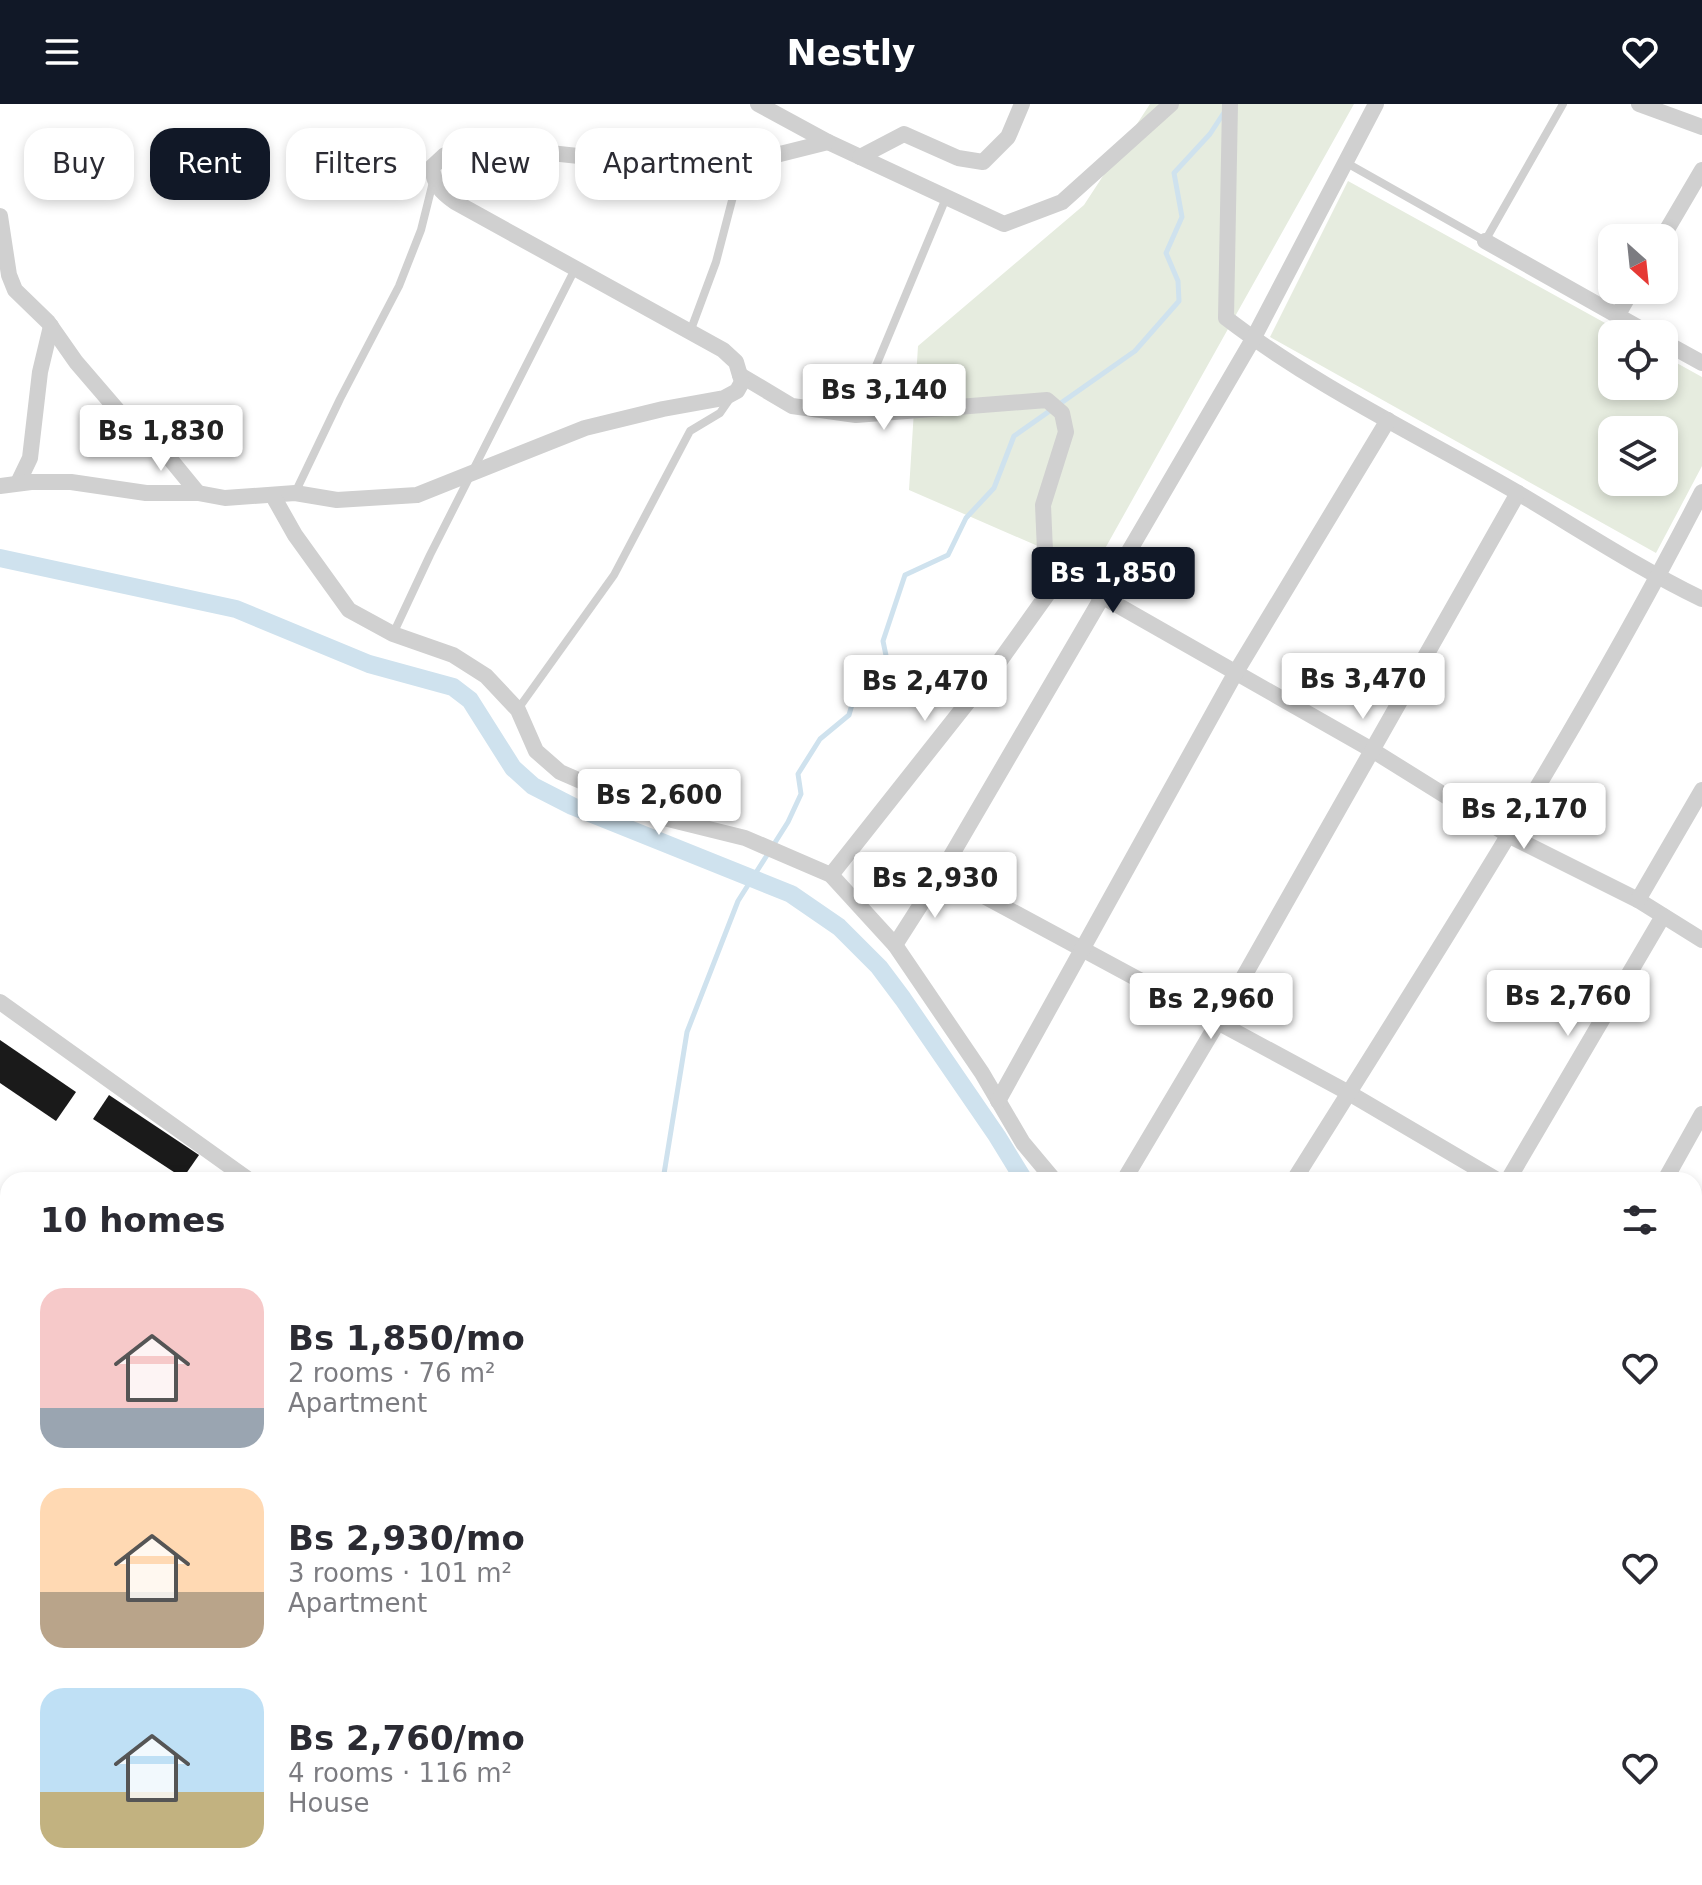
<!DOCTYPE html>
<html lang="en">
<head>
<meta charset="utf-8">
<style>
	body { margin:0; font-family:"DejaVu Sans",sans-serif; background:#f7f7f7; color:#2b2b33; height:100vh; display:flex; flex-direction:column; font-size:30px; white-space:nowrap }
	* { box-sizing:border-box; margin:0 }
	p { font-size:26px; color:#7c7c81 }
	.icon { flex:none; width:44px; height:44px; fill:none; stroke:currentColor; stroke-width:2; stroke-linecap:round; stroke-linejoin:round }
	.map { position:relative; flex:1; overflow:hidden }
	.side { position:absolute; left:0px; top:1068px; width:1702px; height:714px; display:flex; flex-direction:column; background:#fff; border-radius:24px 24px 0 0; box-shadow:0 4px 12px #0003 }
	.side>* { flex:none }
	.banner { position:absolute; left:24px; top:24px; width:800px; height:72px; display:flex; gap:16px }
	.needle { width:52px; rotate:153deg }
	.buttons { position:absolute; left:1598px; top:120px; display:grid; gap:16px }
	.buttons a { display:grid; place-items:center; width:80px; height:80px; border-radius:16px; background:#fff; box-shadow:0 4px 12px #0003; font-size:40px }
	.price { position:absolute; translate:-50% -68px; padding:0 18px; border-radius:8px; background:#fff; color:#222; font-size:26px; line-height:52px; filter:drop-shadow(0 2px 4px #0008) }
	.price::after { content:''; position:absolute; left:50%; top:48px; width:24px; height:18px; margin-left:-12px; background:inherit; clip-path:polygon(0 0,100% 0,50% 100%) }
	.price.active { background:#111827; color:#fff }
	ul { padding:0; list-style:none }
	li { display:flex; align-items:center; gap:24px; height:200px; padding:0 40px }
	li span { display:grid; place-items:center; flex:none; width:224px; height:160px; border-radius:24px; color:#555 }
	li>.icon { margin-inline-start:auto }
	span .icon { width:96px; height:96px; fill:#fffc; stroke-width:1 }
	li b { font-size:34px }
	h2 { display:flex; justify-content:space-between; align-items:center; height:96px; padding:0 40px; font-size:34px }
	.tag { padding:0 28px; border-radius:24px; background:#fff; box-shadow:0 4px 12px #0003; font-size:28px; line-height:72px }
	.tag.active { background:#111827; color:#fff }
	header { display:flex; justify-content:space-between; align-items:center; height:104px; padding:0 40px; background:#111827; color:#fff; font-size:36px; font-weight:700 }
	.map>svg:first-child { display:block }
	.green { fill:#e6ecdf; fill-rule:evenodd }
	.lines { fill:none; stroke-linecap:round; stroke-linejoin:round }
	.stream { stroke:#cfe2ee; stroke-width:5 }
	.canal { stroke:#cfe2ee; stroke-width:18 }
	.river { stroke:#cfe2ee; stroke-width:30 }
	.building { fill:#1a1a1a }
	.lane { stroke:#d0d0d0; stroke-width:8 }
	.street { stroke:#d0d0d0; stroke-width:16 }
</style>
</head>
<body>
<header><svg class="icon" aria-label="menu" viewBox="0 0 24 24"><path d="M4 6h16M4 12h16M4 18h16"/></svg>Nestly<svg class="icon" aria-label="heart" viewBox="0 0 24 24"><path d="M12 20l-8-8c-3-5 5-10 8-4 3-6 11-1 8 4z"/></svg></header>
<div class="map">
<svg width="1702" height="1781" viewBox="0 0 1702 1781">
	<rect width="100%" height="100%" fill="#fff"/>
	<g class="green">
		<path d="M1150,0H1354L1093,466L909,386L918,242L1084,101Z"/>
		<path d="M1348,77L1625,230H1612V282H1664V252L1702,273V362L1656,449L1270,233ZM1612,326H1664V378H1612Z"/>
	</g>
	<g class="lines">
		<g class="stream">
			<path d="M663,1076L687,928L738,797L788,718L801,690L798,670L820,635L849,611L858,579L889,566L883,537L905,471L948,451L966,414L994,384L1014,332L1135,247L1179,197L1178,177L1166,149L1182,113L1174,69L1210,30L1225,7"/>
			<path d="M0,1540L8,1520"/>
		</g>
		<g class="canal">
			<path d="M0,454L236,505L369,560L453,583L470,596L513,664L533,682L572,702L791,790L839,823L879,863L903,895L997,1032L1024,1076"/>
			<path d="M1694,1464L1702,1467"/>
		</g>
		<g class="river">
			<path d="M0,1469L8,1464"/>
			<path d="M534,1774L537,1781"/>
		</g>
	</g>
	<g class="building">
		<path d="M0,936L76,988L56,1017L0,979Z"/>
		<path d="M109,991L199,1051L183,1074L93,1015Z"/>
	</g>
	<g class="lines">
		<g class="lane">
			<path d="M1345,58L1485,137L1563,0"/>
			<path d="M690,228L716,158L742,58"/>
			<path d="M856,310L946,94"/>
			<path d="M295,389L340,295L399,182L421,126L433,78"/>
			<path d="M393,530L430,451L575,165"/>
			<path d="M518,605L614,471L690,327L720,309L729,296"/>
		</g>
		<g class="street">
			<path d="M758,0L828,38L1004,120L1062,98L1171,0"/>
			<path d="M1230,0L1226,214C1316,283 1420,332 1518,389C1579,425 1638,464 1702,495"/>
			<path d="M1639,0L1702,23"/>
			<path d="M860,53L904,30L958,54L983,58L1008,33L1022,0"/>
			<path d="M0,112L9,171L15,186L48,218L76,258L119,308L157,339L198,389"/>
			<path d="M1662,134L1702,66"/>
			<path d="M1485,137L1650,230"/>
			<path d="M1617,212L1632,186"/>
			<path d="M1664,238L1702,259"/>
			<path d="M740,271L792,302L856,311L1047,296L1062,309L1066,328L1043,401L1045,447L1054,465"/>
			<path d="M18,379L30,354L40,268L51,222"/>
			<path d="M0,382L31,378H71L146,389H198L225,394L295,389L337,396L417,391L585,324L663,305L724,294L737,287L742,278L736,258L723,246L455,98C441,88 434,81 432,63L445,51L485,42L682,63L752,57L828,38"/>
			<path d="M273,392L295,431L349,506L393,530L453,551L486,572L518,606L536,647L560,668L668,715L745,734L831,771L895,841L982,969L1023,1039L1054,1076"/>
			<path d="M941,769L1349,989L1497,1076"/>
			<path d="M831,771L994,565L1049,488L1054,465L1372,646L1510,732L1638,796L1702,836"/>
			<path d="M1638,796L1702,686"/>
			<path d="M895,841L941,769L1253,235L1376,0"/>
			<path d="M0,898L249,1076"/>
			<path d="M998,997L1236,568L1388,316"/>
			<path d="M1124,1076L1218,918L1518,389"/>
			<path d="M1294,1076C1436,850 1580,625 1702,388"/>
			<path d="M1508,1076L1663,812"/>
			<path d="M1665,1076L1702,1010"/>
			<path d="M1694,1120L1702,1125"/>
			<path d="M1694,1331L1702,1317"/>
			<path d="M1694,1702L1702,1705"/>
		</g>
	</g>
</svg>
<div class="buttons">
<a><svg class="needle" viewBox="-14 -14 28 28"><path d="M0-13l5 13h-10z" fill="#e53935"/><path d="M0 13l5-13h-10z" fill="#7c7c81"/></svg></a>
<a><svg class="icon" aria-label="locate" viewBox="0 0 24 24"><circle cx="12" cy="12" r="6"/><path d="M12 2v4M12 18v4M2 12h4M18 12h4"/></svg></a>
<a><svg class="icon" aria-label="layers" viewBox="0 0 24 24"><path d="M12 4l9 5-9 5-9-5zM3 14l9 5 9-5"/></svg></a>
</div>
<b class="price" style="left:884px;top:328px">Bs 3,140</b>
<b class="price" style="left:161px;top:369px">Bs 1,830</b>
<b class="price active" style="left:1113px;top:511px">Bs 1,850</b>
<b class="price" style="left:1363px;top:617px">Bs 3,470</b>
<b class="price" style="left:925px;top:619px">Bs 2,470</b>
<b class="price" style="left:659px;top:733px">Bs 2,600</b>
<b class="price" style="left:1524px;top:747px">Bs 2,170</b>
<b class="price" style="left:935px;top:816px">Bs 2,930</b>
<b class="price" style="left:1568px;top:934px">Bs 2,760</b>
<b class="price" style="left:1211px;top:937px">Bs 2,960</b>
<div class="banner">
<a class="tag">Buy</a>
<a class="tag active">Rent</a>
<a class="tag">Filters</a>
<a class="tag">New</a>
<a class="tag">Apartment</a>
</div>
<section class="side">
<h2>10 homes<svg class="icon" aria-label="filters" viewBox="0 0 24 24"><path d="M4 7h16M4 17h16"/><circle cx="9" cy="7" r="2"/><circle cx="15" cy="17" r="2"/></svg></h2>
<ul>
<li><span style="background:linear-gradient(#f6c9c9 75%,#9aa5b1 0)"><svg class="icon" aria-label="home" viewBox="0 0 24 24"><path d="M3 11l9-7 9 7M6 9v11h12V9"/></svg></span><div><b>Bs 1,850/mo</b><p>2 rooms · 76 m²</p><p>Apartment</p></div><svg class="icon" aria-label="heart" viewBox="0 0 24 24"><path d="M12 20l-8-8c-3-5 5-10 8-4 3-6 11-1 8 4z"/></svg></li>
<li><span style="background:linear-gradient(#ffd9b3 65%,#b9a48a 0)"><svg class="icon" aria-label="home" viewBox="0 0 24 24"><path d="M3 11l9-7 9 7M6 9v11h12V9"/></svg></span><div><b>Bs 2,930/mo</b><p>3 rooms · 101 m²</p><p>Apartment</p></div><svg class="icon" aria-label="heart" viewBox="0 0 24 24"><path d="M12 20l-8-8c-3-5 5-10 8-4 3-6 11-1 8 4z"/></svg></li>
<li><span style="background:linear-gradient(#bfe0f5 65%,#c2b280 0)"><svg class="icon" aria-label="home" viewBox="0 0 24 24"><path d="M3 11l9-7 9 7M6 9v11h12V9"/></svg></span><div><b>Bs 2,760/mo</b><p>4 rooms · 116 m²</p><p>House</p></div><svg class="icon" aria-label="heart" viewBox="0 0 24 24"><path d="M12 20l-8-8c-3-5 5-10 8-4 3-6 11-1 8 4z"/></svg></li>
</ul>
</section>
</div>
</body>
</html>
